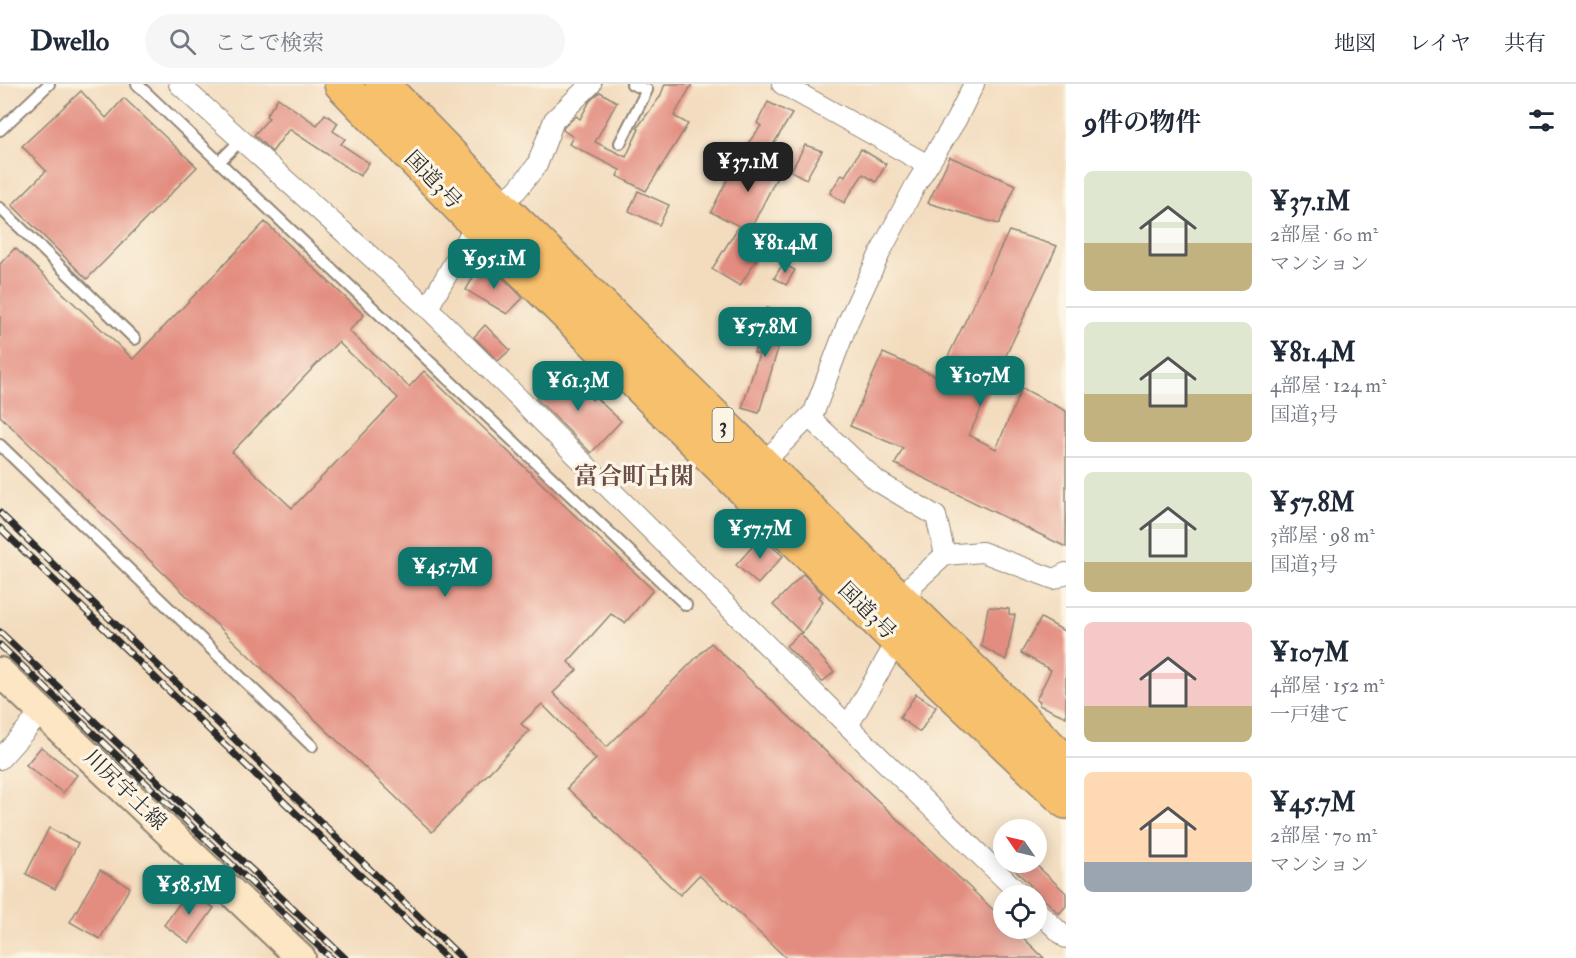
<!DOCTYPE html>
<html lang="ja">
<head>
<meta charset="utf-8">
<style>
	body { margin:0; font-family:"IM FELL Double Pica","Noto Serif JP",serif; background:#f6f6f7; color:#1f2937; height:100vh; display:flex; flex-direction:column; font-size:22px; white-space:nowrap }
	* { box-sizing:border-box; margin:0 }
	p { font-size:20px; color:#747a83 }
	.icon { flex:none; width:33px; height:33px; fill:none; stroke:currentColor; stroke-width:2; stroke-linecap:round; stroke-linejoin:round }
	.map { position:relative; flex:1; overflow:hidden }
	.drawer { display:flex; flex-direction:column; background:#fff; width:510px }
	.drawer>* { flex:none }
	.needle { width:39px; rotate:304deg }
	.controls { position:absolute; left:993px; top:735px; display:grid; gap:12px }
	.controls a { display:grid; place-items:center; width:54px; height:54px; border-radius:50%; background:#fff; box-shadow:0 3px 15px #0003; font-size:30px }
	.price { position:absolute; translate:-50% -51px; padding:0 14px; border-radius:12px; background:#0f766e; color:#fff; font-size:20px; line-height:39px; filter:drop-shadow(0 2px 3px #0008) }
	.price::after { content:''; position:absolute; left:50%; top:36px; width:18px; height:14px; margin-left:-9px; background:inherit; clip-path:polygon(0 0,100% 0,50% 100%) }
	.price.current { background:#222; color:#fff }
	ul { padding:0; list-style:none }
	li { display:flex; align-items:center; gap:18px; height:150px; padding:0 18px }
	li+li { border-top:2px solid #e0e1e3 }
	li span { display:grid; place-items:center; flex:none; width:168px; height:120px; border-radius:9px; color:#555 }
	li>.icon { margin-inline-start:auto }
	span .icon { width:72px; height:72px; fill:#fffc; stroke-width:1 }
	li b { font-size:26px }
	h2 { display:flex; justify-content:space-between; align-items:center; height:72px; padding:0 18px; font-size:26px }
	header { display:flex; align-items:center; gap:36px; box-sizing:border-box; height:84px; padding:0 30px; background:#fff; border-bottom:2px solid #e0e1e3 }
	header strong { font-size:28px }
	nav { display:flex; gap:33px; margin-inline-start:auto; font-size:21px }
	.search { width:420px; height:54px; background:#f6f6f7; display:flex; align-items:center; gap:15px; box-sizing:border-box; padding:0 21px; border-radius:33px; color:#747a83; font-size:22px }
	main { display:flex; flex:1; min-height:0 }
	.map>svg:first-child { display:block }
	.building { fill:#e38d80; fill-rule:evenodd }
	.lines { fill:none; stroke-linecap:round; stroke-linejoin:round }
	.service-casing { stroke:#8f8474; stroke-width:14 }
	.minor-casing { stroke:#8f8474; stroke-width:22 }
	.secondary-casing { stroke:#8f8474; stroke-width:32 }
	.trunk-casing { stroke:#8f8474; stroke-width:36 }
	.service { stroke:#fff; stroke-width:10 }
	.minor { stroke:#fff; stroke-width:20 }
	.secondary { stroke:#fce6c4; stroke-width:28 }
	.trunk { stroke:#f7c06c; stroke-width:33 }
	.rail-casing { stroke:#2b2b2b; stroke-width:7 }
	.rail { stroke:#fcf5e5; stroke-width:4.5; stroke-dasharray:14; stroke-linecap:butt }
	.labels { text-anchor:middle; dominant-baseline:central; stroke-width:6; stroke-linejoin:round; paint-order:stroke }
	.shield { fill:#fcf5e5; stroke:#6a6863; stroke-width:1.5 }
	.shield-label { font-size:20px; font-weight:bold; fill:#2b2b2b }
	.street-label { font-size:21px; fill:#2b2b2b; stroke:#fcf5e5 }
	.quarter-label { font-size:24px; font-weight:bold; fill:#6b4d49; stroke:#fcf5e5 }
</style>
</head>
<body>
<header>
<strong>Dwello</strong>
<div class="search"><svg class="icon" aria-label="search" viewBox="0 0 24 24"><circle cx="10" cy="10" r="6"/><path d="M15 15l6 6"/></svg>ここで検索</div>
<nav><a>地図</a><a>レイヤ</a><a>共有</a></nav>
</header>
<main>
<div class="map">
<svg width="1066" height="874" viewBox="0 0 1066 874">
	<rect width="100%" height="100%" fill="#fcf5e5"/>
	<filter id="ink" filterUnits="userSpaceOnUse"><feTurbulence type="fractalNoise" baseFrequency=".0167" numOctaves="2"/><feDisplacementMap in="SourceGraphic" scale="12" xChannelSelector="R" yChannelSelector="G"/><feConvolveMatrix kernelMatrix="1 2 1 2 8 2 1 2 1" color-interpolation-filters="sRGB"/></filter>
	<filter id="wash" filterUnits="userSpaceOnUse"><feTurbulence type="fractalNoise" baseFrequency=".008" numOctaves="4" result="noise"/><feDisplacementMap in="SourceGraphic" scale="24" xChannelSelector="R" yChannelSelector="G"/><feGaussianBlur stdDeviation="1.35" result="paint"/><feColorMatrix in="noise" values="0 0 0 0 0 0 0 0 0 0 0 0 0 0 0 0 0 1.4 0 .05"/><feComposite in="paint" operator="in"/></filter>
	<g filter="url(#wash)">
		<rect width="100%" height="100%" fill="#f3dcbe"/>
		<g id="blocks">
			<g class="building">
				<path d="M665,0H692L674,32L688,40L646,107L617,92L620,86L569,60L573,53L563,46L564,43L576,32L580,35L590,17L600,8L617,18L595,58L626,73L639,45L637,44L660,13Z"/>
				<path d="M81,7L106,34L124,14L197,83L87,195L12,121L46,87L22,62Z"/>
				<path d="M278,14L317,41L325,30L338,39L333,47L345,55L341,60L369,79L360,92L289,45L272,68L254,51L269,34L266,32Z"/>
				<path d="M768,18L792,30L761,80L779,89L740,166L756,176L740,202L712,185L739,142L711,128L740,70L761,42L757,39Z"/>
				<path d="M805,61L822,67L806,95L791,87Z"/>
				<path d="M861,65L886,80L876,98L863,90L844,119L830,109L842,90L845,92Z"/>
				<path d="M950,73L1016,101L999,140L928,119Z"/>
				<path d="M638,107L669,121L659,141L629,127Z"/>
				<path d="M265,138L364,231L349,247L409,303L424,287L653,506L625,539L611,530L568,578L577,586L553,609L607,663L711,559L1004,836V844H1013L1044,874H786L699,791L680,811L567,704L596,675L542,620L521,640L529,647L432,748L0,332V180L15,164L133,275ZM338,258L398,314L292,424L232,368Z"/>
				<path d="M1009,147L1057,162L969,351L996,365L1022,304L1066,327V463L895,380L903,364L850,342L883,269L938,293Z"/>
				<path d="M783,180L795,186L786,201L774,194Z"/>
				<path d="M480,181L502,193L523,214L507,230L466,206Z"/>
				<path d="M767,224L788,230L759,329L742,324L759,270L754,269Z"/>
				<path d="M485,241L510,266L498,277L474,253Z"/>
				<path d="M562,287L592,316L595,313L621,337L591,369L536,314Z"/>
				<path d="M761,453L783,472L758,500L736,481Z"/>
				<path d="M803,490L822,509L819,513L823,517L802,549L773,521Z"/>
				<path d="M990,523L1009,525V530L1015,531L1006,576L981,562L988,524Z"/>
				<path d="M1041,534L1066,548V633L1039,621L1040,617L1036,616L1051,586L1021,569Z"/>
				<path d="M800,549L834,588L822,598L786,562Z"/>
				<path d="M916,610L936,623L920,648L900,634Z"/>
				<path d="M41,663L77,691L63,709L26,681Z"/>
				<path d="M49,744L78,759L55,805L26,790Z"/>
				<path d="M1007,778H1033L1066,809V822L1059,830Z"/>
				<path d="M100,786L130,803L100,855L70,838Z"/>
				<path d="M189,806L214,824L189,859L164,841Z"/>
			</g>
		</g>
	</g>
	<g filter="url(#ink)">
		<use href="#blocks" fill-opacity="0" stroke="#8f8474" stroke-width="1.5"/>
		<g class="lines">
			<g class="service-casing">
				<g id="service">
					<path d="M137,0L686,521"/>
					<path d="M0,46L49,0"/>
					<path d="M620,59L647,6L632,0"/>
					<path d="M219,78L241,56"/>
					<path d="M0,124L135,255"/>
					<path d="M0,361L312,662"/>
				</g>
			</g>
			<g class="minor-casing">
				<g id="minor">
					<path d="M179,0L428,224L848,642L1022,812"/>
					<path d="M782,0L928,81"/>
					<path d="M428,224L476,140L517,106L537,81L554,36L591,0"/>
					<path d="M809,333L877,397L936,432L945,471"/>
					<path d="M762,380L814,328L848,238L880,169L915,102L956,36L974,0"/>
					<path d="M848,642L897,557L914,499L945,471L982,468L1054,495L1066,489"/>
					<path d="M0,675L42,628"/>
					<path d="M1036,826L1066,854"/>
				</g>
			</g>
			<g class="secondary-casing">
				<path id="secondary" d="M0,588L301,874"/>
			</g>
			<g class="trunk-casing">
				<g id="trunk">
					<path d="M341,0L490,155L897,557L1066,718"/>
					<path d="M382,0L498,119L1066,678"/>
				</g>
			</g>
			<use href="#service" class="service"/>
			<use href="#minor" class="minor"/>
			<use href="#secondary" class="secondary"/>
			<use href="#trunk" class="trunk"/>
			<g class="rail-casing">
				<g id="rail">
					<path d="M0,429L462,874"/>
					<path d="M0,444L446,874"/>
					<path d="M0,548L345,874"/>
					<path d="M0,561L331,874"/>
				</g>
			</g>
			<use href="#rail" class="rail"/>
		</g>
	</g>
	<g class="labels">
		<rect class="shield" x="712.5" y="324" width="21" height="34" rx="4.5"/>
		<g class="shield-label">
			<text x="723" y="341">3</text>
		</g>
		<g class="street-label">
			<text transform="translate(433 96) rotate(46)">国道3号</text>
			<text transform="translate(867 527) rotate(45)">国道3号</text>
			<text transform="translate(125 706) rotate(44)">川尻宇土線</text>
		</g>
		<g class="quarter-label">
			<text x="634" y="392">富合町古閑</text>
		</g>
	</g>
</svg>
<div class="controls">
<a><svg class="needle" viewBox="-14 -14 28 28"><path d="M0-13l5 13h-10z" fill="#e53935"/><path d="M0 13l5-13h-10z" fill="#747a83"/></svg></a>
<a><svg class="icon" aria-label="locate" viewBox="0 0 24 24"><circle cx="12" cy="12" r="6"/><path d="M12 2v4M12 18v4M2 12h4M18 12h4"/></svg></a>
</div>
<b class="price current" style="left:748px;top:109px">¥37.1M</b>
<b class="price" style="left:785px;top:190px">¥81.4M</b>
<b class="price" style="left:494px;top:206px">¥95.1M</b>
<b class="price" style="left:765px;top:274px">¥57.8M</b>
<b class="price" style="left:980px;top:323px">¥107M</b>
<b class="price" style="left:578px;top:328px">¥61.3M</b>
<b class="price" style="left:760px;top:476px">¥57.7M</b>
<b class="price" style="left:445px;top:514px">¥45.7M</b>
<b class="price" style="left:189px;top:832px">¥58.5M</b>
</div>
<section class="drawer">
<h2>9件の物件<svg class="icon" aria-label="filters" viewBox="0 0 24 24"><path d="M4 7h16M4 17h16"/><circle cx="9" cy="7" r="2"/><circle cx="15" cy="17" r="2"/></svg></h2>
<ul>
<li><span style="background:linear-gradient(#dfe7d0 60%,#c2b280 0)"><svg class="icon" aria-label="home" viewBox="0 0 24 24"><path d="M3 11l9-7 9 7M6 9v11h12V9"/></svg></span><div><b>¥37.1M</b><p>2部屋 · 60 m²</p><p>マンション</p></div></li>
<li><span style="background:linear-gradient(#dfe7d0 60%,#c2b280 0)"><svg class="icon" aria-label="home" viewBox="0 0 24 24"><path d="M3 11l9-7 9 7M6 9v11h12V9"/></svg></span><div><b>¥81.4M</b><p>4部屋 · 124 m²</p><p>国道3号</p></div></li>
<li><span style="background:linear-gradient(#dfe7d0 75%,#c2b280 0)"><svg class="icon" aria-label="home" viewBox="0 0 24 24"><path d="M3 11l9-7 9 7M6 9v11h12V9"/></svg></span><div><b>¥57.8M</b><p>3部屋 · 98 m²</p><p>国道3号</p></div></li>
<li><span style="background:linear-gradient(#f6c9c9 70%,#c2b280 0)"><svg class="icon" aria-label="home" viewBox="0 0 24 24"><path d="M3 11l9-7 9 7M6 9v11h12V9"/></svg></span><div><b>¥107M</b><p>4部屋 · 152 m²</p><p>一戸建て</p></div></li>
<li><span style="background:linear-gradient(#ffd9b3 75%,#9aa5b1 0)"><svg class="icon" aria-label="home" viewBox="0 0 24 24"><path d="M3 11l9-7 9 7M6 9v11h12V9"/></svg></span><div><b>¥45.7M</b><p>2部屋 · 70 m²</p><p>マンション</p></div></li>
</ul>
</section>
</main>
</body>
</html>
